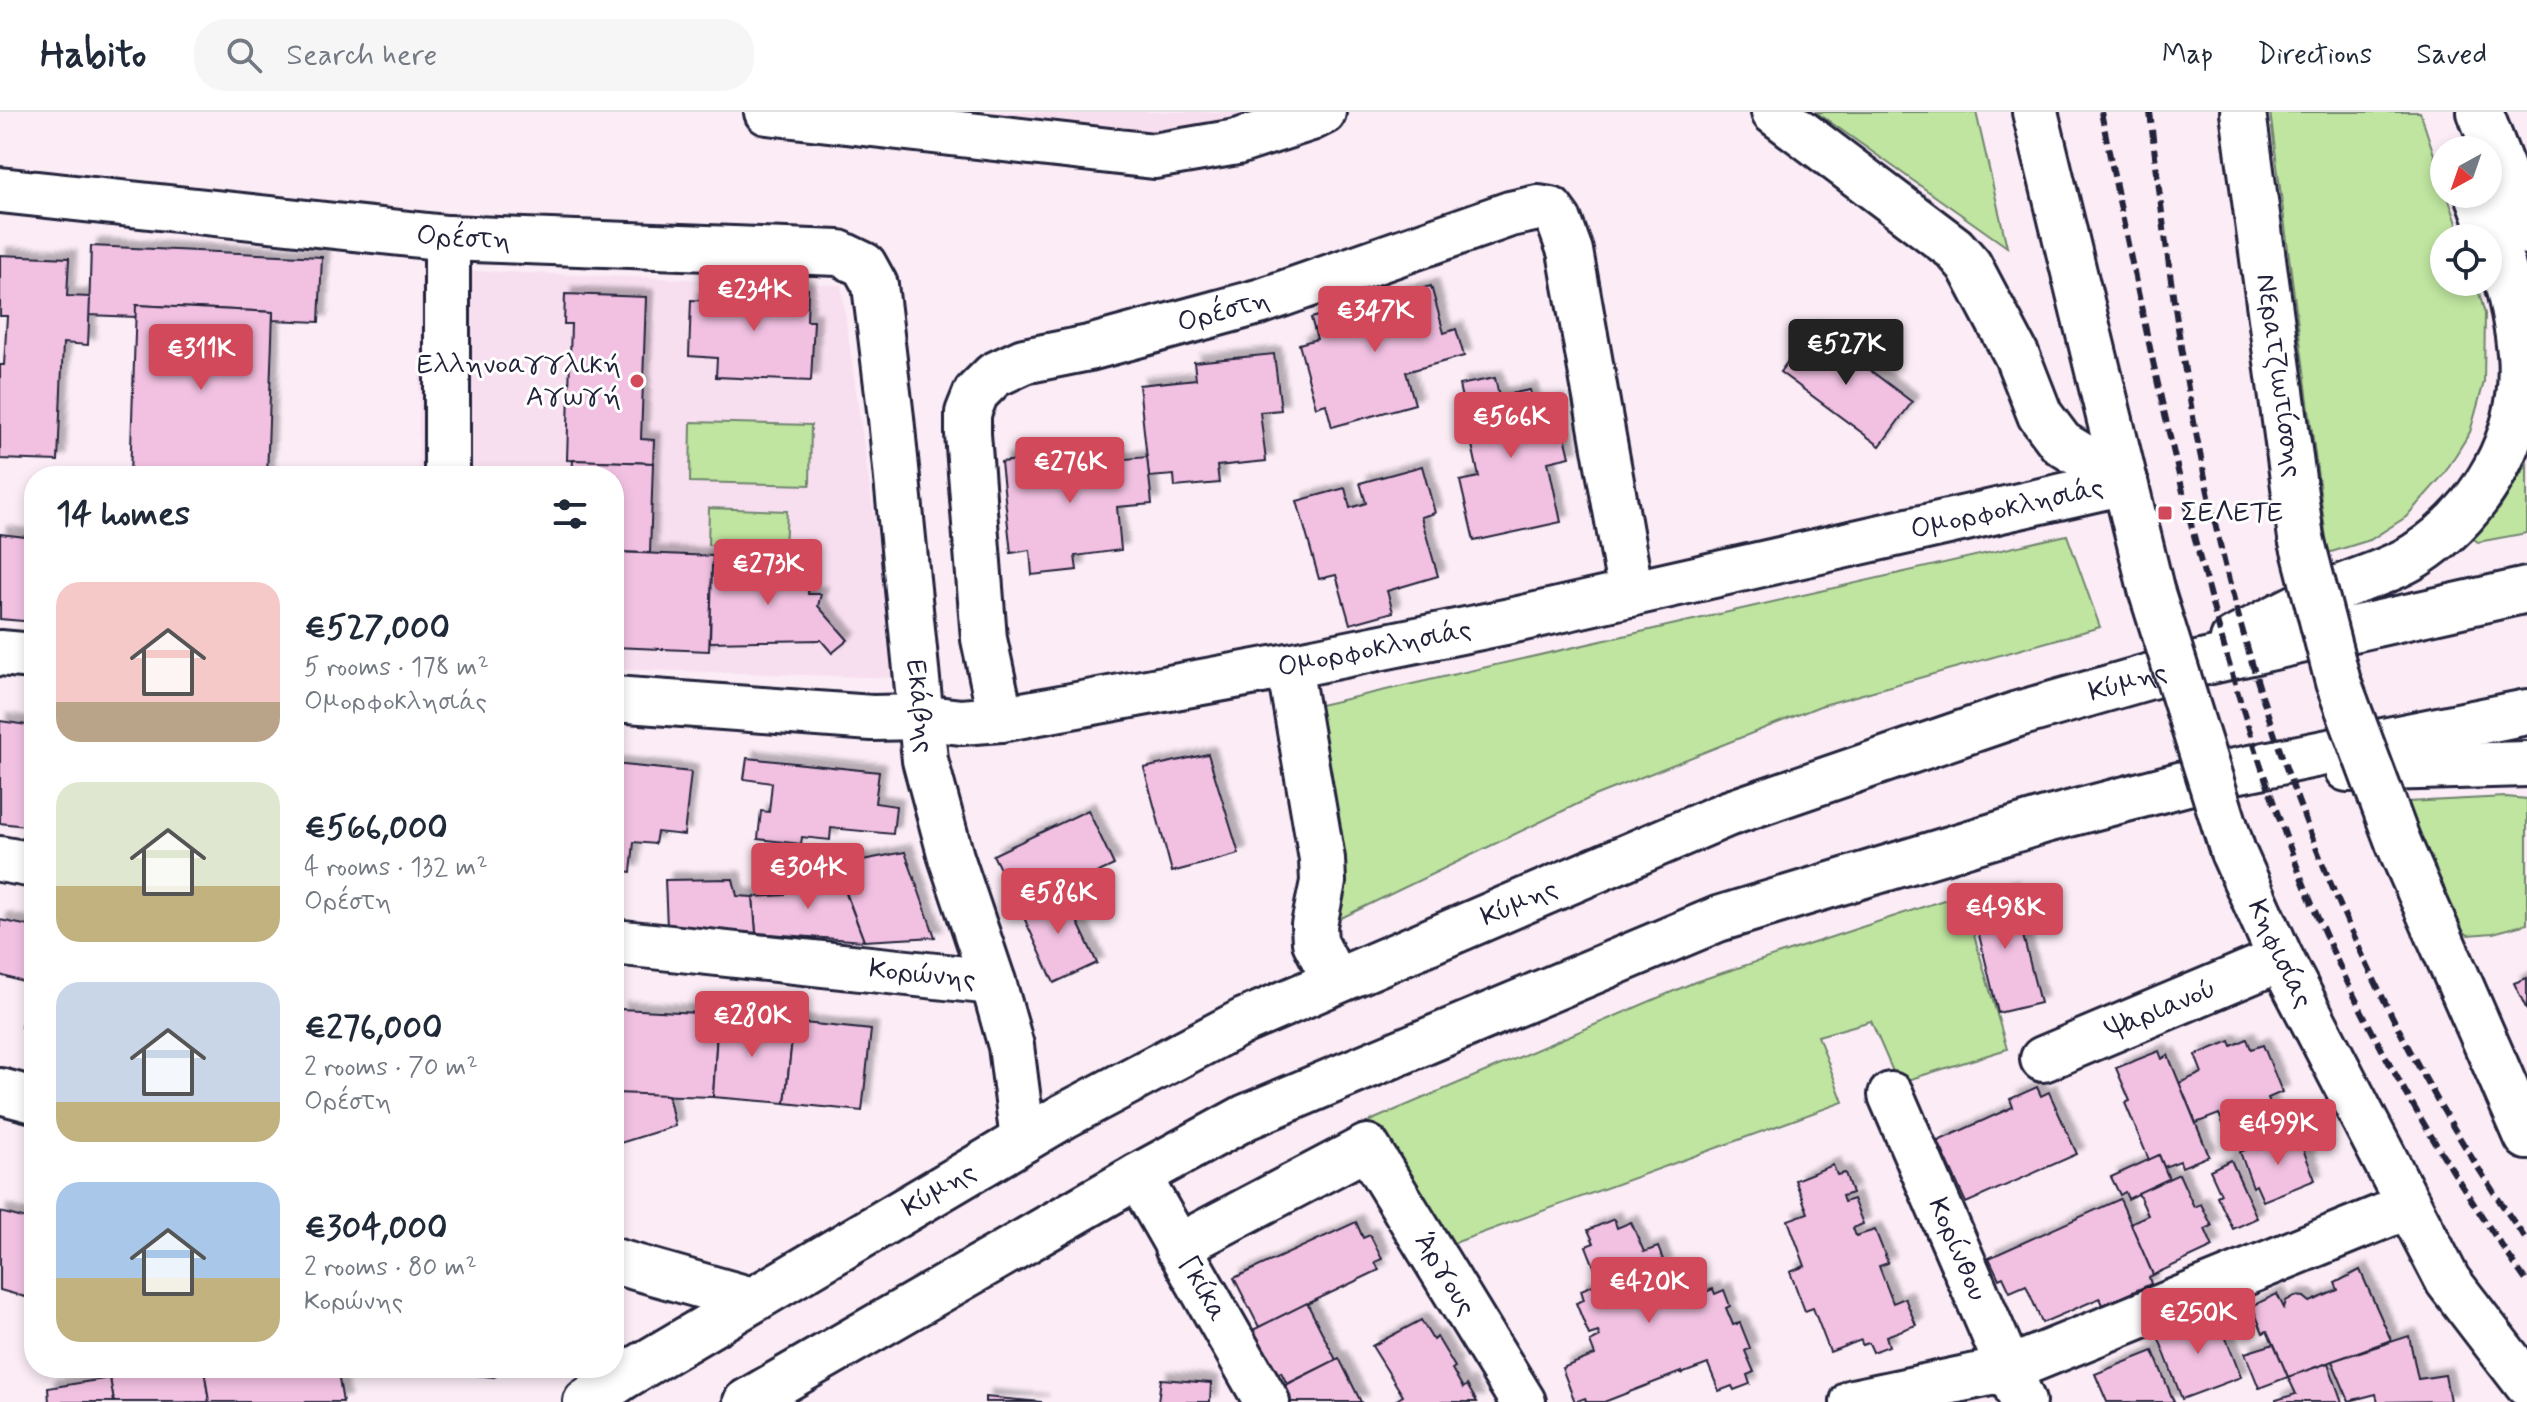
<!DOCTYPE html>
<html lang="en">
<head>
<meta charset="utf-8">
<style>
	body { margin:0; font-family:Mynerve,sans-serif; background:#f6f6f7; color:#1f2937; height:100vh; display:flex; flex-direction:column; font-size:30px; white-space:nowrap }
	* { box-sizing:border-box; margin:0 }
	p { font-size:26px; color:#747a83 }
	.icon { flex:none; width:44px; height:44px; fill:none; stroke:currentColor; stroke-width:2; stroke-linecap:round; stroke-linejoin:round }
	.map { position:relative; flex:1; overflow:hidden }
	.panel { position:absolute; left:24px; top:354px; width:600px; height:912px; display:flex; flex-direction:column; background:#fff; border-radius:32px; box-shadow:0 4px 12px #0003 }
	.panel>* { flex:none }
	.needle { width:52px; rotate:220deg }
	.buttons { position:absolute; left:2430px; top:24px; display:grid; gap:16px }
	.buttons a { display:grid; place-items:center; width:72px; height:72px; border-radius:50%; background:#fff; box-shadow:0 4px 12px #0003; font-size:40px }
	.price { position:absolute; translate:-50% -68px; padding:0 18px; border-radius:8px; background:#d1495b; color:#fff; font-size:26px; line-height:52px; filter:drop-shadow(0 2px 4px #0008) }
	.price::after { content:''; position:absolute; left:50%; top:48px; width:24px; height:18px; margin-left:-12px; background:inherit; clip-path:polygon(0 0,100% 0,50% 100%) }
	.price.selected { background:#222; color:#fff }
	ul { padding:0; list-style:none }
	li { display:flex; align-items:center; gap:24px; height:200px; padding:0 32px }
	li span { display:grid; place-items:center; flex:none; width:224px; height:160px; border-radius:24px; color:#555 }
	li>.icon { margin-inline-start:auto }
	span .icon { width:96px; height:96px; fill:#fffc; stroke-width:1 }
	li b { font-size:34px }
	h2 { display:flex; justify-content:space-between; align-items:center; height:96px; padding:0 32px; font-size:34px }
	header { display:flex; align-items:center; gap:48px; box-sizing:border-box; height:112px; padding:0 40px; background:#fff; border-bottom:2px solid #e0e1e3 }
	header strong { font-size:38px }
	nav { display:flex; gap:44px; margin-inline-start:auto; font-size:28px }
	.search { width:560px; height:72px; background:#f6f6f7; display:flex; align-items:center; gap:20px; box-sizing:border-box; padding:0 28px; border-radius:32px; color:#747a83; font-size:30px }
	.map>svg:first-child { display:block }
	.built { fill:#f8dff0 }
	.green { fill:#bfe5a0; stroke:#70846e; stroke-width:2 }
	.building { fill:#f2c1e2; stroke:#22223b; stroke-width:2; filter:url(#shadow) }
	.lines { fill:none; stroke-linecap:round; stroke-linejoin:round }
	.minor-casing { stroke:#22223b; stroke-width:50 }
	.major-casing { stroke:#22223b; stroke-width:50 }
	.minor { stroke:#fff; stroke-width:44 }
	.major { stroke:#fff; stroke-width:44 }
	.rail { stroke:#22223b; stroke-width:6; stroke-dasharray:12 6; stroke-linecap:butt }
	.minor-bridge-casing { stroke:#22223b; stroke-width:50; stroke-linecap:butt }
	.minor-bridge { stroke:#fff; stroke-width:44 }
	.poi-dot { fill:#d1495b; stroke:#fff; stroke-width:3 }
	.labels { text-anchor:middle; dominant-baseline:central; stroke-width:6; stroke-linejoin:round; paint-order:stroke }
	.street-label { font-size:28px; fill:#22223b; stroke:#fff }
	.poi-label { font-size:28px; fill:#22223b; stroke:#fff; text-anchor:end }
</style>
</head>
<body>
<header>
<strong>Habito</strong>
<div class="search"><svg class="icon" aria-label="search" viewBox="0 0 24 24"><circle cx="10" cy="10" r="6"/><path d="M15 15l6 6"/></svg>Search here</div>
<nav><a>Map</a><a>Directions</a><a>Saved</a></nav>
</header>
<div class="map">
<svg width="2527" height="1290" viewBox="0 0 2527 1290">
	<defs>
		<filter id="shadow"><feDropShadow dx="7" dy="-7" stdDeviation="2" flood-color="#0004"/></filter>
	</defs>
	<rect width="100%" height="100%" fill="#fbecf6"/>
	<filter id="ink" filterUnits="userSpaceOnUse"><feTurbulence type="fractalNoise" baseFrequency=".0125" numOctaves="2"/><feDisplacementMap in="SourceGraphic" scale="16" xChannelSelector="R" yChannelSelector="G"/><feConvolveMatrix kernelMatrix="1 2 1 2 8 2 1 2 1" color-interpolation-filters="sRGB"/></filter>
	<g filter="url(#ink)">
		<g class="built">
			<path d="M948,0H1274L1160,36Z"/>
			<path d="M421,157L841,173L897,566L614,557V364H418Z"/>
		</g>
		<g class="green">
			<path d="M1816,0H1976L2007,135Z"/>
			<path d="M2270,0H2420L2444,73V82H2447L2462,126H2444V170H2476L2485,202L2484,270L2470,320L2444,362L2406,405L2370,428L2328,441Z"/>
			<path d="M691,310L811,313L810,373L690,370Z"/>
			<path d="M2527,351V421L2478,430L2472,426L2500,396Z"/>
			<path d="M709,396L787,399L785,435L708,433Z"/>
			<path d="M2067,423L2100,515L1820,594L1594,684L1333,810L1298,598Z"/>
			<path d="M2506,685L2527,687V812L2493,821L2468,823L2447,805L2426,749L2408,690Z"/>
			<path d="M1962,782L2007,937L1898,971L1871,909L1818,924L1843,990L1446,1134L1365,1011L1695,870Z"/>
		</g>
		<g class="building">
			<path d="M91,134L322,145L319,210L273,208V200L136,193V205L89,203Z"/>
			<path d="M0,143L69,146L67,184L90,185L88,233L63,231L58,349L0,347V253H4L7,204H0Z"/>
			<path d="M712,173L808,177L807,209H814L811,269L716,265L717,246L689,244L691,188L711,189Z"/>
			<path d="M1431,174L1444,221L1456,217L1464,244L1406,260L1415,292L1332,315L1326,292L1316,295L1299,232L1317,227L1311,206Z"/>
			<path d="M565,182L646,185L641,327L654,328L653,351L567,348L571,212H564Z"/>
			<path d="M136,193L273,200L267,364H130Z"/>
			<path d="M1813,215L1912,290L1880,334L1780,260Z"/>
			<path d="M1274,242L1281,298L1260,300L1266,349L1217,354L1219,371L1175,375L1174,363L1149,365L1139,273L1196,267L1194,250Z"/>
			<path d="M1495,266L1499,284L1530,278L1534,295L1557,291L1570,345L1548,350L1561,410L1474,429L1460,369L1479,365L1459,273Z"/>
			<path d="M1114,338L1115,348L1147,345L1152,392L1117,395L1121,438L1075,444L1077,458L1032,463L1030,438L1011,441L1001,350Z"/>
			<path d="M573,348L653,351L650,441L614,440V364H572Z"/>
			<path d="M1422,354L1435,401L1421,405L1438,464L1387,479L1393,500L1350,512L1336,463L1319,467L1297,389L1345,376L1350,396L1366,391L1360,371Z"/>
			<path d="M0,422L34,426V510L0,507Z"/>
			<path d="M614,440L713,444L709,539L614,535Z"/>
			<path d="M712,454L810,456L808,482H821L818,494L848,528L832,541L821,528L710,530Z"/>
			<path d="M0,609L34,614V715L0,711Z"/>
			<path d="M1208,642L1239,742L1172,760L1144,656Z"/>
			<path d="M747,646L879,660L875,691L896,694L893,722L831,716L830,728L802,725L801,732L758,727L761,699L769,700L772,671L744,667Z"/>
			<path d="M614,652L691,660L684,723L657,720L655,732L634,730L631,760L614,758Z"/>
			<path d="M1088,698L1114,753L1020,797L993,743Z"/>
			<path d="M905,740L935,825L864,829L836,753Z"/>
			<path d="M840,766L864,829L756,821L753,785L785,783L784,767Z"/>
			<path d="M733,767L737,784L753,785L756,821L667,815L665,768Z"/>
			<path d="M2011,776L2040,891L1998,901L1970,786Z"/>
			<path d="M1062,777L1097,851L1054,871L1020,797Z"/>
			<path d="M0,808L34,815V841L29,872L0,863Z"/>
			<path d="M34,841V873L29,872Z"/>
			<path d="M2527,866V898L2514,871Z"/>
			<path d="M29,872L34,873V918L21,915Z"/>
			<path d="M620,897L718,902L713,985L618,982Z"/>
			<path d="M718,902L794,910L785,991L713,985Z"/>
			<path d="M794,910L871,918L862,999L785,991Z"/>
			<path d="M2247,927L2251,937L2263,933L2282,980L2268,986L2272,996L2225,1016L2219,1002L2196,1011L2179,971L2202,961L2195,943L2230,929L2232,934Z"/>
			<path d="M2159,939L2162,947L2168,943L2209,1044L2182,1055L2180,1049L2164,1055L2159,1043L2149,1048L2125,991L2130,989L2116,956Z"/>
			<path d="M2037,975L2041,984L2049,980L2077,1042L1966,1091L1938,1029L2013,995L2010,987Z"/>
			<path d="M614,981L668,983L675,1014L614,1033Z"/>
			<path d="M2297,1022L2315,1068L2263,1089L2256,1073L2253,1075L2240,1040L2259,1032L2260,1037Z"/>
			<path d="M2159,1043L2169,1067L2128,1087L2125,1080L2120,1083L2111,1065Z"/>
			<path d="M2231,1048L2257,1106L2233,1117L2217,1084L2221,1082L2210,1058Z"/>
			<path d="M1833,1053L1837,1063L1845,1061L1852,1081L1842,1084L1844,1090L1853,1087L1863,1112L1853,1116L1856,1124L1875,1118L1888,1151L1879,1154L1893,1191L1905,1186L1916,1213L1886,1224L1889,1234L1873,1240L1869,1231L1862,1233L1861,1228L1830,1240L1813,1196L1805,1199L1790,1160L1805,1154L1788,1108L1808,1101L1795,1068Z"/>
			<path d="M2179,1062L2194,1095L2201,1092L2212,1114L2205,1117L2213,1135L2153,1163L2130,1111L2148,1103L2138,1081Z"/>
			<path d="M2120,1087L2153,1163L2149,1165L2151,1172L2103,1193L2100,1186L2042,1211L2026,1173L2010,1180L2003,1165L1999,1167L1989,1146Z"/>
			<path d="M0,1100L34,1109V1151L25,1185L0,1178Z"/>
			<path d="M1614,1107L1617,1116L1631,1110L1644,1140L1658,1135L1665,1153L1656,1157L1660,1167L1664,1166L1674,1192L1713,1177L1715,1182L1724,1178L1730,1194L1726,1196L1733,1213L1740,1211L1750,1236L1745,1239L1754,1260L1747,1263L1750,1272L1734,1278L1732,1274L1719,1279L1708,1252L1681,1262V1260L1604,1290H1586L1585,1286L1575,1290L1562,1256L1595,1243L1590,1230L1600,1225L1598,1220L1589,1223L1576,1191L1584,1188L1581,1178L1600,1170L1586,1134L1594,1131L1588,1118Z"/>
			<path d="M1356,1110L1363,1126L1370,1123L1382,1147L1375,1150L1379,1158L1259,1215L1234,1166Z"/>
			<path d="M2360,1158L2391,1228L2288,1265L2267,1219L2263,1221L2252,1194L2277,1182L2284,1196L2286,1189L2295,1184L2304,1185L2310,1190L2338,1178L2335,1171Z"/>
			<path d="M1307,1191L1336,1248L1287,1272L1281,1260L1274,1263L1253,1218Z"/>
			<path d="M2218,1206L2241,1265L2182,1287L2156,1219L2186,1208L2188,1216Z"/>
			<path d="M1421,1208L1433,1228L1437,1225L1455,1255L1452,1257L1463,1276L1467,1273L1477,1290H1393L1403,1284L1372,1234Z"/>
			<path d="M2409,1224L2418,1267L2445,1263L2450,1289L2378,1290L2376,1282L2349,1289L2332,1249Z"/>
			<path d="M2274,1232L2288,1265L2259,1276L2245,1241Z"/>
			<path d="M2153,1239L2174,1290H2107L2095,1262Z"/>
			<path d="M1339,1246L1361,1290H1290L1282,1275Z"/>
			<path d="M2328,1251L2342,1290H2276V1288L2296,1282L2288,1265Z"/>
			<path d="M115,1256H204L209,1290H114L108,1257Z"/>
			<path d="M204,1256H337L343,1290H209Z"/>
			<path d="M457,1256H511L494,1265L457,1261Z"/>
			<path d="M110,1266L114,1290H49L48,1276Z"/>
			<path d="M1161,1267L1211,1271L1210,1290H1158Z"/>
			<path d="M985,1285L1042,1290H985Z"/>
		</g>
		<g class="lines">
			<g class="minor-casing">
				<g id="minor">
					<path d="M767,0L1154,44L1237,30L1311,6L1323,0"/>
					<path d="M1774,0L1954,136L1969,153L2017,244L2040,303L2061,331L2125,370"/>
					<path d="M2035,0L2152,481"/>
					<path id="s1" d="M2243,0L2301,426"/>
					<path id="s2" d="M0,78L447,126L839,141L864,153L875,173L891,306L925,648L951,745L993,870L1011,934L1023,1028"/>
					<path d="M447,126V364"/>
					<path d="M0,541L34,544"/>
					<path d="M1289,554L1322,747L1323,770L1314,813L1315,830L1335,869"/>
					<path id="s3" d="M614,587L872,606L919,605L961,610L1001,607L1289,554L1510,509L2125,370"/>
					<path id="s4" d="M1001,607L984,527L968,322V301L976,281L994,263L1024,249L1089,236L1262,189L1510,102L1538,96L1551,98L1559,109L1570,139L1631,482"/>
					<path d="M2398,730L2527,1025"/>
					<path id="s5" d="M2233,740L2281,847L2448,1169L2527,1272"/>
					<path d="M0,747L34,753"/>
					<path id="s6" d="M614,830L993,870"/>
					<path id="s7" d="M2043,947L2281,847"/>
					<path d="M0,979L34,988"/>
					<path id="s8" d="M1891,983L2023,1290"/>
					<path id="s9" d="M1138,1064L1267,1290"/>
					<path id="s10" d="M1177,1135L1367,1035L1523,1290"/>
					<path d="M614,1149L752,1188"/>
					<path d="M1853,1290L2009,1257L2409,1094"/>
				</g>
			</g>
			<g class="major-casing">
				<g id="major">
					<path d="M2480,0L2527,120"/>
					<path d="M2233,528C2266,511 2298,493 2332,479C2359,467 2391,459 2416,443C2482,400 2527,323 2520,241C2515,187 2497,133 2478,82"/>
					<path d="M2347,657L2527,652"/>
					<path id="s11" d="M586,1290L623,1265L1064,1004L1244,909L1727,702L2018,602L2175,557L2527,478"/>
					<path d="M746,1290L1138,1064L1246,1005L1718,807L2046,708L2225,661L2527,600"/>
				</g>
			</g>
			<use href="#minor" class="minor"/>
			<use href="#major" class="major"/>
			<g class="rail">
				<path d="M2101,0C2153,256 2204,512 2298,757C2352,898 2439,1046 2527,1170"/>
				<path d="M2150,0C2166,142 2185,285 2218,424C2277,673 2379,919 2527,1129"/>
			</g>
			<g class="minor-bridge-casing">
				<g id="minor-bridge">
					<path d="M2301,426L2338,570L2398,730"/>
					<path d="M2152,481L2233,740"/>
				</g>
			</g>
			<use href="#minor-bridge" class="minor-bridge"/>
		</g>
	</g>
	<g class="poi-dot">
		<circle cx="637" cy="269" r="8"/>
		<rect x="2157" y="393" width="16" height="16" rx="4"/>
	</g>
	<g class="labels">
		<g class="street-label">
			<text stroke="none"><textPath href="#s2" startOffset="466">Ορέστη</textPath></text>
			<text stroke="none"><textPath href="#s4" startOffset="594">Ορέστη</textPath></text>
			<text stroke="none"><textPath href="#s1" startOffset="266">Νερατζιωτίσσης</textPath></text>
			<text stroke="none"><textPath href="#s3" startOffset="1416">Ομορφοκλησιάς</textPath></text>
			<text stroke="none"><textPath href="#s3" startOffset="768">Ομορφοκλησιάς</textPath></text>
			<text stroke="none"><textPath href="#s11" startOffset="1708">Κύμης</textPath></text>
			<text stroke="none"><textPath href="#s2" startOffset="1316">Εκάβης</textPath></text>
			<text stroke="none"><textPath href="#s11" startOffset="1060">Κύμης</textPath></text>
			<text stroke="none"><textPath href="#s5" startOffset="112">Κηφισίας</textPath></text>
			<text stroke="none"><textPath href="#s6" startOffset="310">Κορώνης</textPath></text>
			<text stroke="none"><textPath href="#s7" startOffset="128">Ψαριανού</textPath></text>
			<text stroke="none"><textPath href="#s11" startOffset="412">Κύμης</textPath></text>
			<text stroke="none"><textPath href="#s8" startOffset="168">Κορίνθου</textPath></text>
			<text stroke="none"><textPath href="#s10" startOffset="364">Άργους</textPath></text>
			<text stroke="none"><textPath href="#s9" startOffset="130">Γκίκα</textPath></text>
		</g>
		<g class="poi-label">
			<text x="621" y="253">Ελληνοαγγλική<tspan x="621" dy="32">Αγωγή</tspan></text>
			<text x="2181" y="401" text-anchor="start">ΣΕΛΕΤΕ</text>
		</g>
	</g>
</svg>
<div class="buttons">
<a><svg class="needle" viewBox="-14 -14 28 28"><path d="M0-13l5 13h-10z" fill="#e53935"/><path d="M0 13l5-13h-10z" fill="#747a83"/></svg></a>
<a><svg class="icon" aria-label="locate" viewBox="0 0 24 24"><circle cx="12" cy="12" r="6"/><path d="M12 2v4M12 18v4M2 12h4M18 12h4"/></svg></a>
</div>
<b class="price" style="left:754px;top:221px">€234K</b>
<b class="price" style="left:1375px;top:242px">€347K</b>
<b class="price selected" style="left:1846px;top:275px">€527K</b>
<b class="price" style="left:201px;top:280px">€311K</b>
<b class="price" style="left:1511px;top:348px">€566K</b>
<b class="price" style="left:1070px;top:393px">€276K</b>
<b class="price" style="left:768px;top:495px">€273K</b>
<b class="price" style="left:808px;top:799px">€304K</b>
<b class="price" style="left:1058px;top:824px">€586K</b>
<b class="price" style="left:2005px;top:839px">€498K</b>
<b class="price" style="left:752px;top:947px">€280K</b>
<b class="price" style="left:2278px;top:1055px">€499K</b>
<b class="price" style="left:1649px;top:1213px">€420K</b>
<b class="price" style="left:2198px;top:1244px">€250K</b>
<section class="panel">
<h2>14 homes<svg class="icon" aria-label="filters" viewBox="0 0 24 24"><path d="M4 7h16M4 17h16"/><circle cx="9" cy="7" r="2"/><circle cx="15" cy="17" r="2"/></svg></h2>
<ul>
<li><span style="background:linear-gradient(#f6c9c9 75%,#b9a48a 0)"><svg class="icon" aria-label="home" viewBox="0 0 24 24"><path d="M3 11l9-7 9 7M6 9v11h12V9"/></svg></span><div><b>€527,000</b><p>5 rooms · 178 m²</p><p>Ομορφοκλησιάς</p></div></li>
<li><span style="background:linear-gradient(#dfe7d0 65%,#c2b280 0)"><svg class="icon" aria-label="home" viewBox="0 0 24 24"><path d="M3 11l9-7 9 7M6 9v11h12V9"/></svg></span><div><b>€566,000</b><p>4 rooms · 132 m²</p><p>Ορέστη</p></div></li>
<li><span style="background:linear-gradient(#c9d6e8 75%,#c2b280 0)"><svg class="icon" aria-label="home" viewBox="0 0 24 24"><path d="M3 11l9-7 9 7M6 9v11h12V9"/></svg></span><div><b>€276,000</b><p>2 rooms · 70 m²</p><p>Ορέστη</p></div></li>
<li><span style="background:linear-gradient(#a9c7e8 60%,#c2b280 0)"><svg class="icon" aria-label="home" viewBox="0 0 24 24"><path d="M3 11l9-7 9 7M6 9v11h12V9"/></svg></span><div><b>€304,000</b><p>2 rooms · 80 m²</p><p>Κορώνης</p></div></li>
</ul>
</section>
</div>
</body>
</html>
